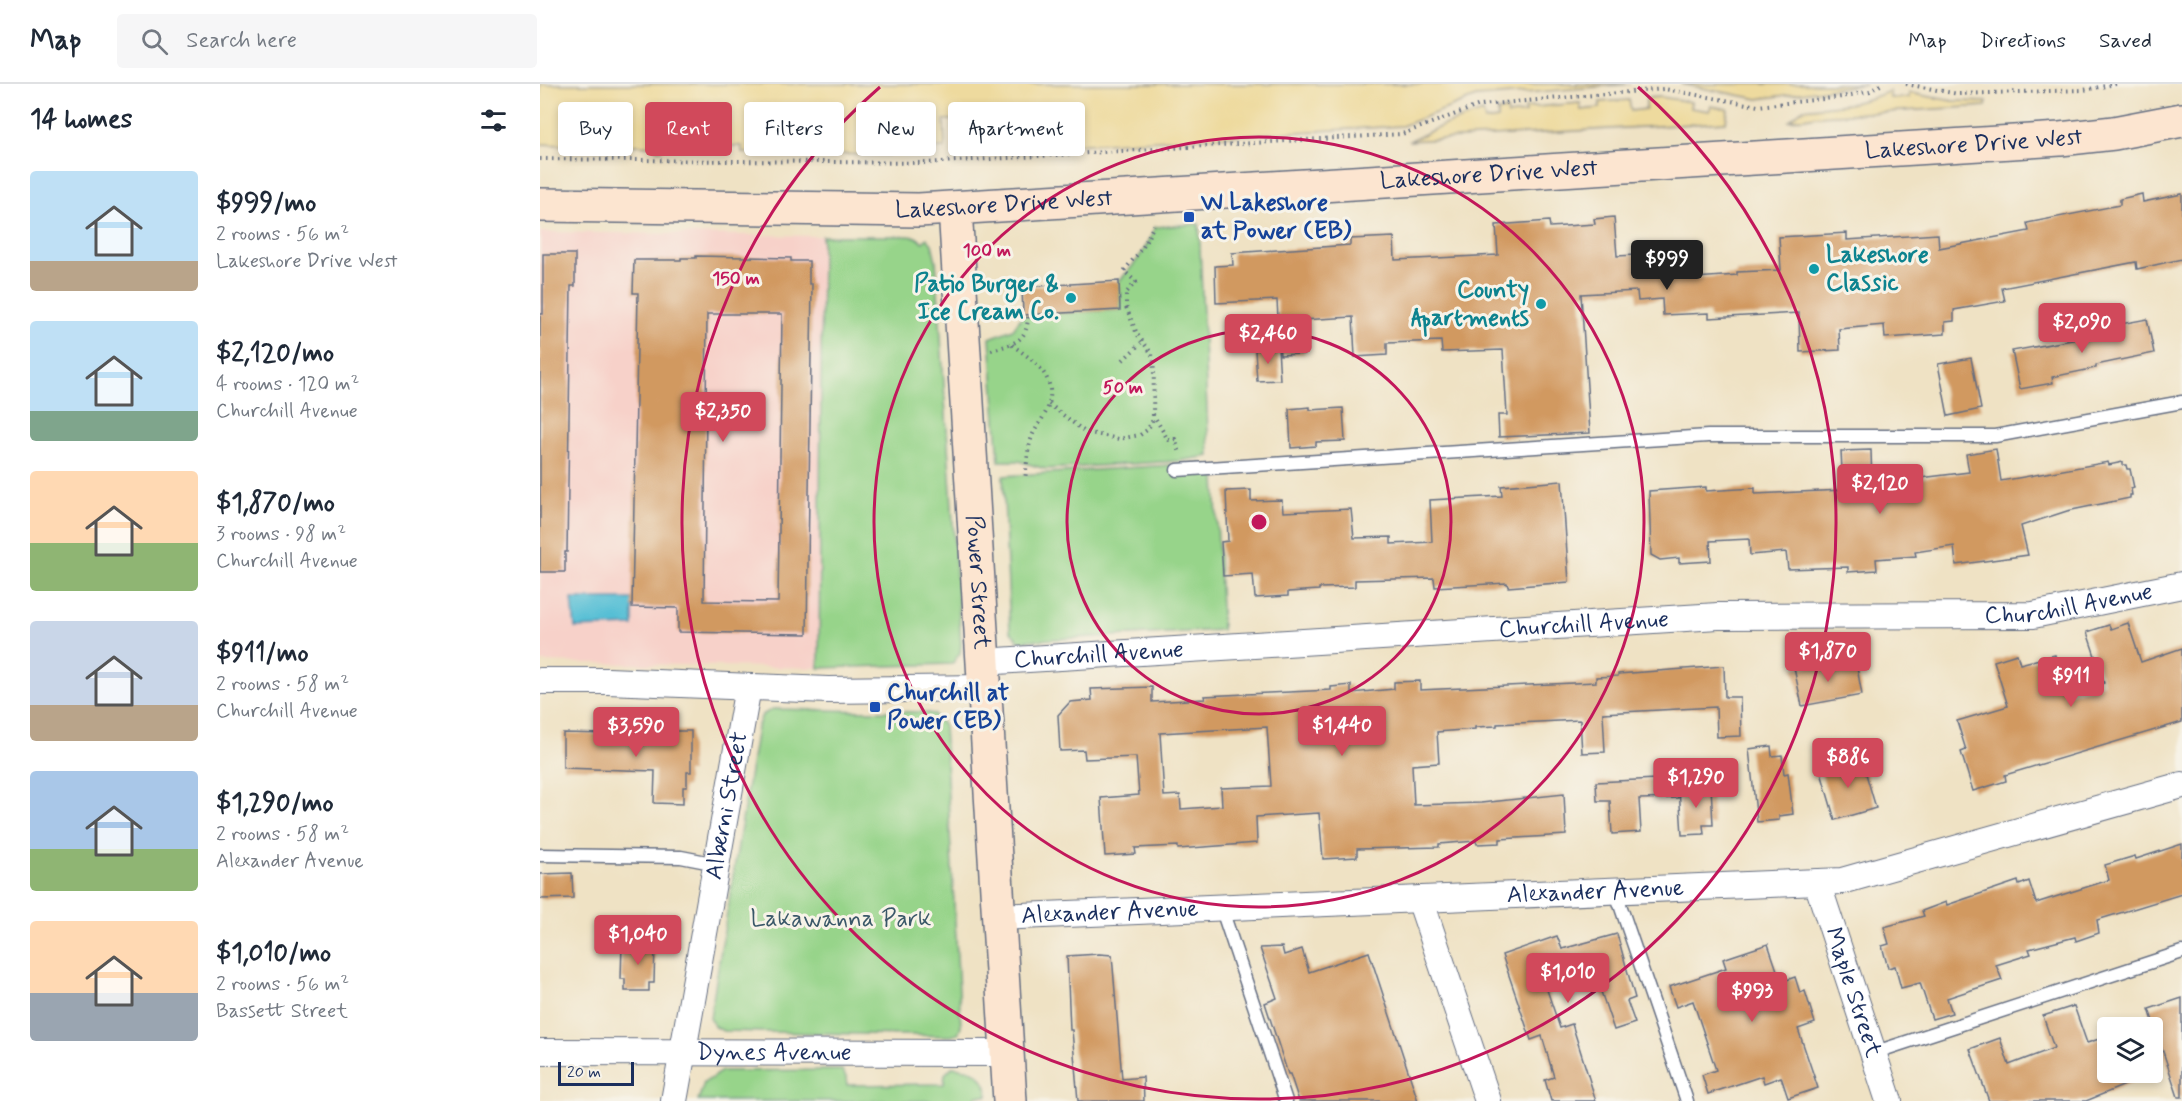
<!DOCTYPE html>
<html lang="en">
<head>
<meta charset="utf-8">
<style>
	body { margin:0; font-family:Mynerve,sans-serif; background:#f6f6f7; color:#1f2937; height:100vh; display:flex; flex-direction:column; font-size:22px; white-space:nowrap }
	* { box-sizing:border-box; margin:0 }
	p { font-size:20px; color:#747a83 }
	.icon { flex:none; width:33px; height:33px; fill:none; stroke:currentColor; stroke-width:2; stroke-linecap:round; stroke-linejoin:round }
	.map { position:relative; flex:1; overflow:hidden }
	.panel { display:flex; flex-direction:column; background:#fff; width:540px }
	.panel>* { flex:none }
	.hud { position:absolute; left:18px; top:18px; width:570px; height:54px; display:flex; gap:12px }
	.fabs { position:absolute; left:1557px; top:933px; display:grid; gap:12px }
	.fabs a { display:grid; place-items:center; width:66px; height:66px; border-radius:6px; background:#fff; box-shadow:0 3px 9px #0003; font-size:30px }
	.scale { position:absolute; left:18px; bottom:15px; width:76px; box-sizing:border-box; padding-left:6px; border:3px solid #1b2f5e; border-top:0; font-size:16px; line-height:21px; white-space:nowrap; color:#1b2f5e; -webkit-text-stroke:4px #f7f3e8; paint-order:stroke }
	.price { position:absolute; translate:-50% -51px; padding:0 14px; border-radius:6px; background:#d1495b; color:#fff; font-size:20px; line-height:39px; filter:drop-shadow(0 2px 3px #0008) }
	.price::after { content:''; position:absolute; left:50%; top:36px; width:18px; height:14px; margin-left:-9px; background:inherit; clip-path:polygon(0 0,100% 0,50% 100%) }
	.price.selected { background:#222; color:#fff }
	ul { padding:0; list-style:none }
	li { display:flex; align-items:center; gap:18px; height:150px; padding:0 30px }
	li span { display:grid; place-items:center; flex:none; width:168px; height:120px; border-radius:6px; color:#555 }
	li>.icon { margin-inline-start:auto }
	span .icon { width:72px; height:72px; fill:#fffc; stroke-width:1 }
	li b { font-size:26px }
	h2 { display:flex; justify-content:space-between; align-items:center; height:72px; padding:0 30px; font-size:26px }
	.chip { padding:0 21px; border-radius:6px; background:#fff; box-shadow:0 3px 9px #0003; font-size:21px; line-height:54px }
	.chip.selected { background:#d1495b; color:#fff }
	header { display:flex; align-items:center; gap:36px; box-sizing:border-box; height:84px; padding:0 30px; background:#fff; border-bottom:2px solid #e0e1e3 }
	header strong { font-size:28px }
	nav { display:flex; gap:33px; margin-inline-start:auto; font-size:21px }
	.search { width:420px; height:54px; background:#f6f6f7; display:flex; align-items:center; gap:15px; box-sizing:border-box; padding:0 21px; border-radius:6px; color:#747a83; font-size:22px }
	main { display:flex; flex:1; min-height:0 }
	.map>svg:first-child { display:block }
	.built { fill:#f7d1c9 }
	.green { fill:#97d48a; stroke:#598274; stroke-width:1.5 }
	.sand { fill:#eeda9e; stroke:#84847e; stroke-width:1.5 }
	.water { fill:#57bfd5; stroke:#39779a; stroke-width:1.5 }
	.building { fill:#d19961; fill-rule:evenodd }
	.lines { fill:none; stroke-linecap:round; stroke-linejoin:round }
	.lane-casing { stroke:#656e82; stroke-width:15 }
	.street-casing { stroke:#656e82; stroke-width:28 }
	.secondary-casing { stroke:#656e82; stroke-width:36 }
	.path { stroke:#656e82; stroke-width:4; stroke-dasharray:1.5 4.5; stroke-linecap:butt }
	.lane { stroke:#fff; stroke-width:12 }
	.street { stroke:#fff; stroke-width:26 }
	.secondary { stroke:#fce5d0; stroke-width:33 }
	.ring { fill:none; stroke:#c2185b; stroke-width:3 }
	.transit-dot { fill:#1a4fb4; stroke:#f7f3e8; stroke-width:2 }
	.culture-dot { fill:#0f9aa8; stroke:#f7f3e8; stroke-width:2 }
	.labels { text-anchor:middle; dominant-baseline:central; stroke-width:6; stroke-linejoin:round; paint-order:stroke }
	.street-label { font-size:24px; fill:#1b2f5e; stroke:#f7f3e8 }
	.transit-label { font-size:24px; font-weight:bold; fill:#164399; stroke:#f7f3e8; text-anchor:start }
	.culture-label { font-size:24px; font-weight:bold; fill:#0d838f; stroke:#f7f3e8; text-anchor:end }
	.park-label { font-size:24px; fill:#3a5869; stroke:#f7f3e8 }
	.centre { fill:#c2185b; stroke:#f7f3e8; stroke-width:3 }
	.ring-label { font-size:18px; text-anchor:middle; font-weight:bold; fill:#c2185b; stroke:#f7f3e8; stroke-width:6; stroke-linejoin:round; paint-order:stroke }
</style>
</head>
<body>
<header>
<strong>Map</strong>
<div class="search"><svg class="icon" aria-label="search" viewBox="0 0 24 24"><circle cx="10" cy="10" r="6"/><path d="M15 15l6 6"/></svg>Search here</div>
<nav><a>Map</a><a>Directions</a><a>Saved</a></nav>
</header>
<main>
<section class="panel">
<h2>14 homes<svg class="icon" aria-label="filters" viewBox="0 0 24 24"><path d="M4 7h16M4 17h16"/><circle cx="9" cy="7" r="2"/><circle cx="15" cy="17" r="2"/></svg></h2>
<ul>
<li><span style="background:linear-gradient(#bfe0f5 75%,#b9a48a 0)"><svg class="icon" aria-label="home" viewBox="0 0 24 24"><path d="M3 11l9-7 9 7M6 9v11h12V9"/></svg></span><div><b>$999/mo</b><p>2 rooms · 56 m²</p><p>Lakeshore Drive West</p></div></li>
<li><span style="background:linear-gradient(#bfe0f5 75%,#7fa58c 0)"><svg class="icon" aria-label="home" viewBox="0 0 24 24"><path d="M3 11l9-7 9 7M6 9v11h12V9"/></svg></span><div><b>$2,120/mo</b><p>4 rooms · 120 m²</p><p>Churchill Avenue</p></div></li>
<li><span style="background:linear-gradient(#ffd9b3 60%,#8fb573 0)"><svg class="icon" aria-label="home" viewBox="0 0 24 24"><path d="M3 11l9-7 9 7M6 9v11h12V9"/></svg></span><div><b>$1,870/mo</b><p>3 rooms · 98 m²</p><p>Churchill Avenue</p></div></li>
<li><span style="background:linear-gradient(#c9d6e8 70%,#b9a48a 0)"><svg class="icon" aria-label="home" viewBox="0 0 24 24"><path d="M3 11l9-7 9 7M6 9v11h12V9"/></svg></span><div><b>$911/mo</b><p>2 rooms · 58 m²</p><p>Churchill Avenue</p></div></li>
<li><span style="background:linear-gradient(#a9c7e8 65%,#8fb573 0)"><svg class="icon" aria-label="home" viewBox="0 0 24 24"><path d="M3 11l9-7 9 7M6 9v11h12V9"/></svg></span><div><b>$1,290/mo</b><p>2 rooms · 58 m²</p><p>Alexander Avenue</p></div></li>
<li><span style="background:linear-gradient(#ffd9b3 60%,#9aa5b1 0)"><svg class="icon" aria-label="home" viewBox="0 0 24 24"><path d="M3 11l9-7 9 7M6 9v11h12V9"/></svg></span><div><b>$1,010/mo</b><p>2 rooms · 56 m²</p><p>Bassett Street</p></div></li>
</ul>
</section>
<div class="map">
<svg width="1642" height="1017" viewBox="0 0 1642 1017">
	<rect width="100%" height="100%" fill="#f7f3e8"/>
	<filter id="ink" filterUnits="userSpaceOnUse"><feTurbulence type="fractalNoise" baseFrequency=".0167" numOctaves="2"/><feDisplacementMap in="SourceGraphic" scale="12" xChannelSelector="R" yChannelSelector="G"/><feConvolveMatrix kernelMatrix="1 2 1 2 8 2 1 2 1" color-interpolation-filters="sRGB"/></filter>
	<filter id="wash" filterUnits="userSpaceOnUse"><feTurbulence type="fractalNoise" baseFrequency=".008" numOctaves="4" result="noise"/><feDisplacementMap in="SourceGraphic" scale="24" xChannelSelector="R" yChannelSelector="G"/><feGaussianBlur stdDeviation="1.35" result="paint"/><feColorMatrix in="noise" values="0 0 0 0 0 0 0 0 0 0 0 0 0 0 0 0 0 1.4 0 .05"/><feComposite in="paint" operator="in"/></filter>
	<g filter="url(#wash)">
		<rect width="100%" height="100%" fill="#efe2c4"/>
		<path class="built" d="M0,148L282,152L279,584L0,578Z"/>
		<g class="green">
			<path d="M659,140L669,372L638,377L505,385L479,377H459L450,254L473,245L483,231L580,226L579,197C594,182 608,163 615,143Z"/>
			<path d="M282,152H367L376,153L383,158L387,154L392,160L396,177L421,561L420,569L412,580L279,584Z"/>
			<path d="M662,379L675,393L682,546L479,557L470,547L463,392Z"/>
			<path d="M233,625L380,628L394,630L404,642L421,943L418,950L411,952L183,947L174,942L170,934L217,644L222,631Z"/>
			<path d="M412,983C435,985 444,988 448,1012H436V1017H158L164,999L182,987L302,986L306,993L307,1001L404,1000L405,990Z"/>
		</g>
		<g class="sand">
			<path d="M0,0H1091L936,13L862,42L480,64L462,61L461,55L425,57L424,44L413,45V36H404L405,64L365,66L352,71L202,69V62L126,61L121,66H117L113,62L94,61L90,65L83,61H63L59,65H55L51,61H32L28,65L24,64L21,61L1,60L0,62Z"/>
			<path d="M1141,0H1326L1218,15Z"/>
			<path d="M1350,7V14H1369V9L1413,17L1447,18L1446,22L1277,32L1250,36L1263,25L1308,20L1332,14Z"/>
			<path d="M1121,13L1151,18L1150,24L1169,27L1171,22L1188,25L1186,38L869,57L904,41L943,28L945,37L958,35V27L967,26L968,31L986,29L985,24L1040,19L1041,26L1060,24V18L1089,16L1091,27L1106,25V14Z"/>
		</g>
		<path class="water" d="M32,515H93V542L35,544Z"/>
		<g id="blocks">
			<g class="building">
				<path d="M1602,110L1603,118L1642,110V175L1597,185L1596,178L1462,204L1465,217L1414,226V237L1405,238V250L1345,254L1344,241L1299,245L1300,266L1260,268L1259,229L1169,234V229L1123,231L1122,215L1098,217L1097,207L1041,210L1050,349L959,353L958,331H967L963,266L902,268L901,257L847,259V271L815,273L813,233L762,236L764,270L740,271L737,216L676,219L675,182L693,181L692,169L810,161V155L854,153L855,176L958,171L956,141L1009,137L1010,143L1055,140L1054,135L1074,133L1077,172L1153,168L1155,194L1197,191V188L1241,186L1239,153L1307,149V156L1398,150L1399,164L1489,147L1487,139L1580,121V115Z"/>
				<path d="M3,170H35V202H31L27,468H25V488H0V230H3Z"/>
				<path d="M156,172L251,174V177H269V200H272L267,550L138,548V524L92,523L98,209H93L94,176H141V174H156ZM167,230H242L238,518L164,517Z"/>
				<path d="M579,197L580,226L483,231L482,203Z"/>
				<path d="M1607,235L1614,269L1556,281V284L1512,293L1513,299L1480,305L1472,267L1565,250L1564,243Z"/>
				<path d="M738,264L740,296L717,297L715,266Z"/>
				<path d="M1431,274L1441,325L1408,332L1398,280Z"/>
				<path d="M770,323V326L803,324L805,357L776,358V362L751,364L749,325Z"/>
				<path d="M1456,365L1461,397L1568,378L1569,381L1583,378V381H1586L1587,385H1590L1594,404L1591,405L1592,411H1590V414L1527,427L1481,442L1488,471L1416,481L1414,462L1375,468L1376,472L1336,475L1337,486L1308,488V483L1248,485L1246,468L1210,471L1209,455L1170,457L1171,477L1139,479V474L1120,476L1111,471L1109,407L1166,403V407L1215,404V410L1303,406L1301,367L1331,366L1332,400L1429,388L1426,370Z"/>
				<path d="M1022,397L1029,498L968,503L967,499L895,503L894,494L815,496V503L779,504V506L748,508V512L715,514L713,490L683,492L681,458L688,457L686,407L711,406V417L742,416L743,428L811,425L814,454L851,453V460L892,458L890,416L962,412L961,402Z"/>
				<path d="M1588,539L1601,578L1642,564V638L1465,691L1466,697L1433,707L1421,668L1426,666L1417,637L1468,622L1454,577L1477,570L1480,580L1515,571L1525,611L1564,599L1547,548L1569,541L1571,545Z"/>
				<path d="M1316,578L1322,611L1262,622L1254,584L1293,579V582Z"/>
				<path d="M1184,582L1185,613H1200L1201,652L1177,653L1176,623L1063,629L1065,668L1042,669L1040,636L957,640V642L935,643V645L897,648L899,679L872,681L874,721L941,719L1024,710L1026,751L960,755V759L937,760L936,757L899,760V763L817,765V773L783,775L779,729L716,733L717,759L638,765V762L595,764L596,770L565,772L561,714L599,711L596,673L545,675L544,666L520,667L518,631L530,618L552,616L551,605L612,603V618L665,615L664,612L791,606V603L811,601V609L854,605V598L880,597V606L1056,598V593L1078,592V590ZM727,643L731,702L681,704L682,722L641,725L640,711L624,712L620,649Z"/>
				<path d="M116,647H151V688H147V703H143V720L114,719L115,687L23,684V649L116,651Z"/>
				<path d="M1231,662L1232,672L1242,671L1244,690L1248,689L1253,730L1239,732V736L1217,738L1209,665Z"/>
				<path d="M1319,674L1322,684L1324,683L1336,724L1295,736L1280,685Z"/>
				<path d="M1137,694L1138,714L1099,715L1101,748L1072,750L1070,717H1057L1056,698Z"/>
				<path d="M1171,702L1173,741H1163L1164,750L1142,751L1139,704Z"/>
				<path d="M1642,760V810L1557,836L1559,849L1536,857L1535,853L1489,865L1491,870L1456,881L1462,896L1407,914L1412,929L1392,935L1380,899L1361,904L1355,882L1348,884L1342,862L1349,860L1344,843L1384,832L1382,827L1406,818L1407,821L1478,797L1479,801L1489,797L1496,819L1569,796L1565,781L1595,772L1596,775Z"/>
				<path d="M32,789L33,814L0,815V790Z"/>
				<path d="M1077,850L1095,914L1087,917L1095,939L1074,946L1052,881L1004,897L1020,944L1032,940L1056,1017H1011L1005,996L1014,993L1002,952L991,956L962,871L1017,852L1022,865Z"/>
				<path d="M82,859L115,860L114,899H109V907H85V895H81Z"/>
				<path d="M1228,860L1241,898L1255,893L1260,909L1265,907L1275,939L1258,945L1278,1004L1248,1014L1241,993L1224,999L1222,992L1168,1010L1162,991L1176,986L1153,917L1136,923L1129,903L1186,884L1183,875Z"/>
				<path d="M742,863L744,871L762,865L769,888L829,868L878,1017H759L750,990H748L725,919L737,914L720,864Z"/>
				<path d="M559,870L572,871L582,995L603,993L604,1017H538L532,946H530L527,872Z"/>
				<path d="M1642,914V1013H1638L1609,925Z"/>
				<path d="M1534,922L1547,959L1568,952V988H1612V990L1546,1017H1449L1430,965L1460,954L1469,981L1514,964L1503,932Z"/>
			</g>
		</g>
	</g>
	<g filter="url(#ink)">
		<use href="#blocks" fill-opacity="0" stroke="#656e82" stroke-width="1.5"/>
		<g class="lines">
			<g class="lane-casing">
				<g id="lane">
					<path d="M637,386L1168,352H1455L1642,318"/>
					<path d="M0,771L141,773L177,780"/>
					<path d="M1075,806L1147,1017"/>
					<path d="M681,823L746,1017"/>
					<path d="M1333,969L1642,868"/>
				</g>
			</g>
			<g class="street-casing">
				<g id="street">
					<path id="s1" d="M442,578L1178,532L1493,531L1642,501"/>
					<path d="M0,597H68L288,606L445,604"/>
					<path id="s2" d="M1277,798L1349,1017"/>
					<path d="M880,815L948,1017"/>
					<path id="s3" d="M458,833L1302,797L1642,701"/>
					<path id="s4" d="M0,968L467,969"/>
					<path id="s5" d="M134,1017L208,603"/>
				</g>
			</g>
			<g class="secondary-casing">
				<g id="secondary">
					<path id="s6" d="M0,121L379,126L1520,55L1574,49L1642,36"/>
					<path id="s7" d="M415,124L470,1017"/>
				</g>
			</g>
			<g class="path">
				<path d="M1366,0L1418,10L1544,6L1576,0"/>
				<path d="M0,75L384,79L862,50L940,21L1124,5L1218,22L1302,13L1330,7L1342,0"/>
				<path d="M472,261C493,276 516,291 509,320C506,331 498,340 493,350C487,364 487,381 485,396"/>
				<path d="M451,266C474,260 488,258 488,230"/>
				<path d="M583,276L601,259"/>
				<path d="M509,320L545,348L579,355L600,351L607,346L612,338L613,330L614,286L612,270L597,250L586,223V209L596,198L584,187L603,163L614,141"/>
				<path d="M613,330L628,356L635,355L640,369"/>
			</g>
			<use href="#lane" class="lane"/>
			<use href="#street" class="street"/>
			<use href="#secondary" class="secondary"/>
		</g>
	</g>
	<g class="ring">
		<circle cx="719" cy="438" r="192"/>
		<circle cx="719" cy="438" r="385"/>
		<path d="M1098 3A577 577 0 1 1 340 3"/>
	</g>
	<g class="transit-dot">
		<rect x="643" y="127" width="12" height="12" rx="3"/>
		<rect x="329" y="617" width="12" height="12" rx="3"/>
	</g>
	<g class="culture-dot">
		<circle cx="1274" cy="185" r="6"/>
		<circle cx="531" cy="214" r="6"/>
		<circle cx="1001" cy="220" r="6"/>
	</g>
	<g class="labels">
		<g class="street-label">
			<text stroke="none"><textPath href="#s6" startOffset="1436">Lakeshore Drive West</textPath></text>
			<text stroke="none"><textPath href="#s6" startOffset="950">Lakeshore Drive West</textPath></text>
			<text stroke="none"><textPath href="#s6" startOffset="464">Lakeshore Drive West</textPath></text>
			<text stroke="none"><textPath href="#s7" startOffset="375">Power Street</textPath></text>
			<text stroke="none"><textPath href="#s1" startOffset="1089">Churchill Avenue</textPath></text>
			<text stroke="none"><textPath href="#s1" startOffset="603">Churchill Avenue</textPath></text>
			<text stroke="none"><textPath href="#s1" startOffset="117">Churchill Avenue</textPath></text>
			<text stroke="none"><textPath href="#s5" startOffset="300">Alberni Street</textPath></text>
			<text stroke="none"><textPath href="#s3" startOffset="598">Alexander Avenue</textPath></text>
			<text stroke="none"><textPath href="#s3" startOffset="112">Alexander Avenue</textPath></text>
			<text stroke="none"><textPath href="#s2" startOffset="116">Maple Street</textPath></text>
			<text stroke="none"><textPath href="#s4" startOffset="234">Dynes Avenue</textPath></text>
		</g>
		<g class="transit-label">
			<text x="661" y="119">W Lakeshore<tspan x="661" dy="28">at Power (EB)</tspan></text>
			<text x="347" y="609">Churchill at<tspan x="347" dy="28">Power (EB)</tspan></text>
		</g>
		<g class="culture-label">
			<text x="1286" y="171" text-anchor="start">Lakeshore<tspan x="1286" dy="28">Classic</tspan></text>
			<text x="519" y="200">Patio Burger &amp;<tspan x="519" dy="28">Ice Cream Co.</tspan></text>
			<text x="989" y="206">County<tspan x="989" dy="28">Apartments</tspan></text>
		</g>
		<g class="park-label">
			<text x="301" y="835">Lakawanna Park</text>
		</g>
	</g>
	<circle cx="719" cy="438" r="9" class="centre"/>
	<g class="ring-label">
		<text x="447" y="172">100 m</text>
		<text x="196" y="200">150 m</text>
		<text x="583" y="309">50 m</text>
	</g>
</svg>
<div class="fabs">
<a><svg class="icon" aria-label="layers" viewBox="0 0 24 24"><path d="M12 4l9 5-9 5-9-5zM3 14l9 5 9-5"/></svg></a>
</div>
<div class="scale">20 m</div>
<b class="price selected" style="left:1127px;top:207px">$999</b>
<b class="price" style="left:1542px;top:270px">$2,090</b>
<b class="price" style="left:728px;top:281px">$2,460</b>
<b class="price" style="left:183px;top:359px">$2,350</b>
<b class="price" style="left:1340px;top:431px">$2,120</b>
<b class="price" style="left:1288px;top:599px">$1,870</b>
<b class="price" style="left:1531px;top:624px">$911</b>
<b class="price" style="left:802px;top:673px">$1,440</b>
<b class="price" style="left:96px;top:674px">$3,590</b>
<b class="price" style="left:1308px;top:705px">$886</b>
<b class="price" style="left:1156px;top:725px">$1,290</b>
<b class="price" style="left:98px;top:882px">$1,040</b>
<b class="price" style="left:1028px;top:920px">$1,010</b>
<b class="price" style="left:1212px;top:939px">$993</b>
<div class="hud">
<a class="chip">Buy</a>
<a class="chip selected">Rent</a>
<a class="chip">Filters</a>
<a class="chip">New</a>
<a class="chip">Apartment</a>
</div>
</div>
</main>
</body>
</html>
